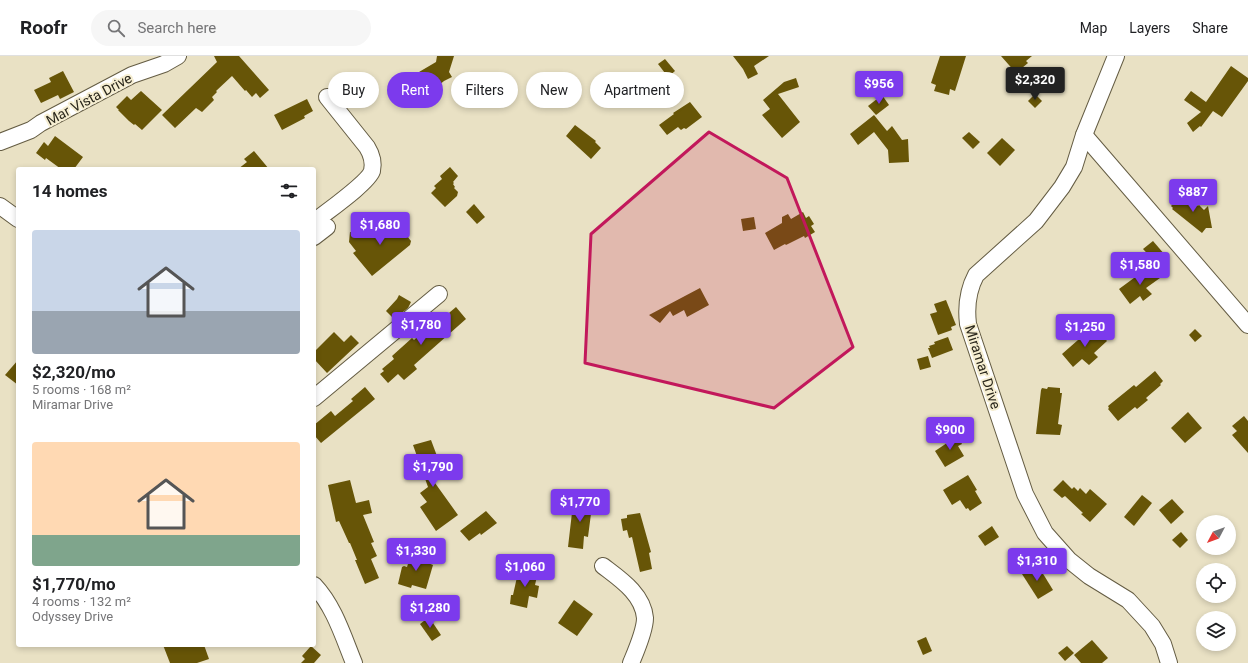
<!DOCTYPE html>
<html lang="en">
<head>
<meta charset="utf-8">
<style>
	body { margin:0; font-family:Roboto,sans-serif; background:#f6f6f6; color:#202124; height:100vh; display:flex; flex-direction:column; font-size:15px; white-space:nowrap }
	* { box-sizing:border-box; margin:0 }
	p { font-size:13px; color:#757577 }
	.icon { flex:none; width:22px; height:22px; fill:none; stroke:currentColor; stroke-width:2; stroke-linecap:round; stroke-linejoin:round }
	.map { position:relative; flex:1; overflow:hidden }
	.sheet { position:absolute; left:16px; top:111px; width:300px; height:480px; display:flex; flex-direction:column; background:#fff; border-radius:4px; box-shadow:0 2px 6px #0003 }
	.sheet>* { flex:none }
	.hud { position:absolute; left:328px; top:16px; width:380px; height:36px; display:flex; gap:8px }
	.needle { width:26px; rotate:229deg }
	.controls { position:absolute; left:1196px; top:459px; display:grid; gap:8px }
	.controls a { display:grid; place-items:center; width:40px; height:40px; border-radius:50%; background:#fff; box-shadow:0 2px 6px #0003; font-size:20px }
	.price { position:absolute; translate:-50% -34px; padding:0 9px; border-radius:4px; background:#7c3aed; color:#fff; font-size:13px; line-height:26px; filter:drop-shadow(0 1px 2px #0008) }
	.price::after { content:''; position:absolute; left:50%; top:24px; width:12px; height:9px; margin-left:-6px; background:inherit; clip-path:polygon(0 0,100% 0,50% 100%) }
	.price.current { background:#222; color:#fff }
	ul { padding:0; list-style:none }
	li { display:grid; align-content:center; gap:8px; height:212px; padding:0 16px }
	li span { display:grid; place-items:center; height:124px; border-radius:4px; color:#555 }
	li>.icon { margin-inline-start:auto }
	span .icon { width:72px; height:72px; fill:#fffc; stroke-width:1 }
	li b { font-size:17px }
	h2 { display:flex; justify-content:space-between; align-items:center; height:48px; padding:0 16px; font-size:17px }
	.chip { padding:0 14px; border-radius:18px; background:#fff; box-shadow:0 2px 6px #0003; font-size:14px; line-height:36px }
	.chip.current { background:#7c3aed; color:#fff }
	header { display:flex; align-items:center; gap:24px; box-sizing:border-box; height:56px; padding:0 20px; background:#fff; border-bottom:1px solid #e0e0e0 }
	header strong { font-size:19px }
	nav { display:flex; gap:22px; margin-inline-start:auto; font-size:14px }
	.search { width:280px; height:36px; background:#f6f6f6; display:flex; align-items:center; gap:10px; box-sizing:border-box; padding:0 14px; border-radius:22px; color:#757577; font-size:15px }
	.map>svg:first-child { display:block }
	.building { fill:#675507 }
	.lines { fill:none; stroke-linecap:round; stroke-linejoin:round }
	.minor-casing { stroke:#645c43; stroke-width:18 }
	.minor { stroke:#fff; stroke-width:16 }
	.marked { fill:#c2185b; fill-opacity:0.2; stroke:#c2185b; stroke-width:3; stroke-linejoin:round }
	.labels { text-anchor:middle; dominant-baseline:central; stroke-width:4; stroke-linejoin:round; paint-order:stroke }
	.street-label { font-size:14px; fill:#2a271c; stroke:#f6eed1 }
</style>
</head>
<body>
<header>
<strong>Roofr</strong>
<div class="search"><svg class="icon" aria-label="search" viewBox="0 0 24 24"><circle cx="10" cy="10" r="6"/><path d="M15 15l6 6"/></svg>Search here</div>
<nav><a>Map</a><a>Layers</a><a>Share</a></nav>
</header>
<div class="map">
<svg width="1248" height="607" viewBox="0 0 1248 607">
	<rect width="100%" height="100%" fill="#e9e1c4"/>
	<g class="building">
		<path d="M214,0H239L269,34L260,42L256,37L252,41L246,34L245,35L232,20L216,35L217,36L212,41L214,44L202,56L196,52L175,72L162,59L217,6Z"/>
		<path d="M437,0H454L449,16L452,21L444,25L439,29L440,30L430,35L429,33L421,38L414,23L417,22L419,16L436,6Z"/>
		<path d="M733,0H769L754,10L758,18L748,23L743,13Z"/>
		<path d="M940,0H966L955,35L950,33L949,39L934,35L936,29L931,27Z"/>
		<path d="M1001,0H1032L1026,5L1028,7L1016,17Z"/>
		<path d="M665,3L675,15L668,21L658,8Z"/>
		<path d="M1231,10L1248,22V25L1222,61L1213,55L1201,71L1200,70L1193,76L1187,67L1201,56L1184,44L1191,35L1206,46Z"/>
		<path d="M63,15L74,36L60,43L58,39L41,47L34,34L51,26L49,22Z"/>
		<path d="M796,22L799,31L778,38L800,66L782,82L762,59L770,53L763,44L784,26Z"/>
		<path d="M141,35L162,54L142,74L135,68L134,69L129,65L118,54H119L116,51L127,40L131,44Z"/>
		<path d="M1035,38L1042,45L1035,52L1028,45Z"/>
		<path d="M882,39L889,49L876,59L868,50Z"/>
		<path d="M307,43L313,55L304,60L305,62L282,74L274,59Z"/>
		<path d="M690,46L702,61L686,73L684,72L681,74L678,71L667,79L659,69L674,58L673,57Z"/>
		<path d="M874,59L887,75L892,70L902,84L908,83L909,106L889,107L888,94L874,76L858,89L850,78Z"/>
		<path d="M575,69L596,85L595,86L601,92L591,103L566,80Z"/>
		<path d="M969,76L980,86L973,93L962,82Z"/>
		<path d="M55,80L83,101L74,113H61L46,102L45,104L36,97L44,86L48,90Z"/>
		<path d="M1002,82L1015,94L1000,110L987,97Z"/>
		<path d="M254,95L269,113H238L247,106L244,103Z"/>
		<path d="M450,111L458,120L453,126L454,127L453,128L455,131L454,132L458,136L457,140L445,151L431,137L436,132L434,130L442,123L440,120Z"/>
		<path d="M1183,137L1198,150L1199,149L1204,154L1208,150L1212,172H1206L1202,177L1172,153L1173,152L1171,150Z"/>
		<path d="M474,148L485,161L477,168L466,156Z"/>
		<path d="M803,156L806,162L809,160L814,168L811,170L815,176L805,182L804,180L786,189L785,188L774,194L765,177L782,167V161L788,158L791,163Z"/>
		<path d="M754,161L756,173L743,175L741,163Z"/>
		<path d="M395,162L396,164L399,162L407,172L403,175L411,185L410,189L372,220L353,197L356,195L349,186L350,176L376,178Z"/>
		<path d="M1153,185L1165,199L1156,207L1143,193Z"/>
		<path d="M1152,210L1160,222L1146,232L1152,238L1143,245L1140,240L1130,248L1119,233L1138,219V221Z"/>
		<path d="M700,232L709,249L687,261L684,254L673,260L670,255L660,267L649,259Z"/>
		<path d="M399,239L411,246L408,252L394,263L386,255L397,243Z"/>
		<path d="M946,244L956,269L951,271L952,274L938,279L930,258L937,256L934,248Z"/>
		<path d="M456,251L466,263L414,309L417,313L404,324L398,318L388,327L380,318L384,315L382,313L394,303L392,300L412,282L414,284L441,260L443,262Z"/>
		<path d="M1094,270L1107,285L1094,297L1098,301L1089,309L1082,303L1073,311L1062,298Z"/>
		<path d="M1195,273L1202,280L1195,286L1189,279Z"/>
		<path d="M334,276L344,286L351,279L359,287L327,317L314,303V296Z"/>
		<path d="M948,281L953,294L932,302L928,292H930L929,290L935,288L934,286Z"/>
		<path d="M928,300L931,311L920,314L917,303Z"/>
		<path d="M18,304V329L5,319Z"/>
		<path d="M1155,315L1163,325L1160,328L1161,329L1146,342L1148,344L1137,353L1135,351L1118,365L1108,353L1109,352L1108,350L1134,329L1136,331Z"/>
		<path d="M365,331L375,343L321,387L314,379V369L331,355L335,360L353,345L351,343Z"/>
		<path d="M1048,331L1060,332V337H1062L1058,368L1062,369L1060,379L1036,378L1041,334L1042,332L1047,333Z"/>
		<path d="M1188,356L1202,372L1185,387L1171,372Z"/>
		<path d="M1244,360L1248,365V397L1232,379L1237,375L1232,370Z"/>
		<path d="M956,377L962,388L958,390L964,400L945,411L935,395L947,387L945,384Z"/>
		<path d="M431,384L443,416L430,420L458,459L436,475L420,451L427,446L420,437L428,431L413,389Z"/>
		<path d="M968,419L977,434L975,435L982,447L970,455L968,452L966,453L960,444L952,449L943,434Z"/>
		<path d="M350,424L356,447L369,444L372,457L363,459L374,486L371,487L377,500L371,503L379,522L365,528L355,504H357L350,487H349L339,465L336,466L328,429Z"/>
		<path d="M1063,424L1072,433L1074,431L1078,435L1080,432L1086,438L1090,433L1107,448L1090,466L1081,458L1083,457L1065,440L1062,442L1053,434Z"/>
		<path d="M1142,439L1152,447L1134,470L1124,461Z"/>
		<path d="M574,442L589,444V450H592L588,481L584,480L583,493L568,491L573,448H574Z"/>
		<path d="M1172,443L1184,456L1171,468L1159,454Z"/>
		<path d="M486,455L497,467L481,479L480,477L469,485L460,475Z"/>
		<path d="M640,457L651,496L649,497L652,513L640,516L632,481L629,482L627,474L623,475L621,463L627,462V459Z"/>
		<path d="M992,470L999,481L985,490L978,480Z"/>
		<path d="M1181,476L1188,484L1180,492L1172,484Z"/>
		<path d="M412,495L422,498L421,501L429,504L428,507L433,509L426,533L412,529L411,532L398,528L402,511L404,510L407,511Z"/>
		<path d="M1037,508L1053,534L1038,543L1022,518Z"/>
		<path d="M519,512L538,516L535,529L539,530L537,542L529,540L527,552L510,548L511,539H513Z"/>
		<path d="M574,544L593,558L577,580L558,567Z"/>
		<path d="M429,561L441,579L432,585L420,568Z"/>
		<path d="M926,581L932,595L923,599L917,585Z"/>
		<path d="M1092,584L1108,602L1102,607H1081L1074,599Z"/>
		<path d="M163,589H204L209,603L197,607H170Z"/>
		<path d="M311,590L321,599L314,607H301L305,603L302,600Z"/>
		<path d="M1067,590L1074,597L1065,605L1058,597Z"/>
	</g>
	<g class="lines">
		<g class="minor-casing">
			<g id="minor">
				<path d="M1116,0L1084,79L1074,111L1062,131L1036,165L976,219C968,234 966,251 968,268L1025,438L1045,477L1069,504L1089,520L1128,544L1152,570L1163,588L1169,607"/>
				<path d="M1084,79L1248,269"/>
				<path d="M0,86L31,74L41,67L132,19L164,8L178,0"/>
				<path d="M0,150L18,163"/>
				<path d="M314,166C326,156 368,127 372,115C374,106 372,99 367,91L327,41"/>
				<path d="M314,181L327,171"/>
				<path d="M314,342L439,238"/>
				<path d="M603,510C620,523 643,538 645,562C645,575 636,595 631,607"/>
				<path d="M314,529C334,550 343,580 354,607"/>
			</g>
		</g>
		<use href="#minor" class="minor"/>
	</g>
	<path class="marked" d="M709,76L787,122L853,291L774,352L585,307L591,178Z"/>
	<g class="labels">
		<g class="street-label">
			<text transform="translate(89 43) rotate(-28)">Mar Vista Drive</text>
			<text transform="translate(983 311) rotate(72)">Miramar Drive</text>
		</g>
	</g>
</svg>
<div class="controls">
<a><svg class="needle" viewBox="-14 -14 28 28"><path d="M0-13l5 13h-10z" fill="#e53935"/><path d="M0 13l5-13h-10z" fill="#757577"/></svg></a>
<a><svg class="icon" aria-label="locate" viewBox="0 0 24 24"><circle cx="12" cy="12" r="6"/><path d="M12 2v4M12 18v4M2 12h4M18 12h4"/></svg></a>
<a><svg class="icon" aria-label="layers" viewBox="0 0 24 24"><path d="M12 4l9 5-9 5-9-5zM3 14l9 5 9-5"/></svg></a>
</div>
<b class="price current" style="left:1035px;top:45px">$2,320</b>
<b class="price" style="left:879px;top:49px">$956</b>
<b class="price" style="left:1193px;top:157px">$887</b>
<b class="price" style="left:380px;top:190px">$1,680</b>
<b class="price" style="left:1140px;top:230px">$1,580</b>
<b class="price" style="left:421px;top:290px">$1,780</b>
<b class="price" style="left:1085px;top:292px">$1,250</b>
<b class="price" style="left:950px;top:395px">$900</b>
<b class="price" style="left:433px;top:432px">$1,790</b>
<b class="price" style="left:580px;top:467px">$1,770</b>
<b class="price" style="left:416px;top:516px">$1,330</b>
<b class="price" style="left:1037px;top:526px">$1,310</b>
<b class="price" style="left:525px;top:532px">$1,060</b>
<b class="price" style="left:430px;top:573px">$1,280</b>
<div class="hud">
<a class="chip">Buy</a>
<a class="chip current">Rent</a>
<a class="chip">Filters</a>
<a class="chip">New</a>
<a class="chip">Apartment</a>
</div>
<section class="sheet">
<h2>14 homes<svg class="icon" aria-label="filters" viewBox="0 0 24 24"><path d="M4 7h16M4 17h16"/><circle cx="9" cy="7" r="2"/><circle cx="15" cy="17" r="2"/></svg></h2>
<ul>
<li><span style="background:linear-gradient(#c9d6e8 65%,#9aa5b1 0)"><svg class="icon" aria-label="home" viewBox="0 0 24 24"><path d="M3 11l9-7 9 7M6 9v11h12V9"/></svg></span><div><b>$2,320/mo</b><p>5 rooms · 168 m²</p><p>Miramar Drive</p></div></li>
<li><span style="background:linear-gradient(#ffd9b3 75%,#7fa58c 0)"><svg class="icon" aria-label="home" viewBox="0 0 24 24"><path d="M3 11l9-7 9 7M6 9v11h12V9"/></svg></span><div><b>$1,770/mo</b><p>4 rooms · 132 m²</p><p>Odyssey Drive</p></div></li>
</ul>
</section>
</div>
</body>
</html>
